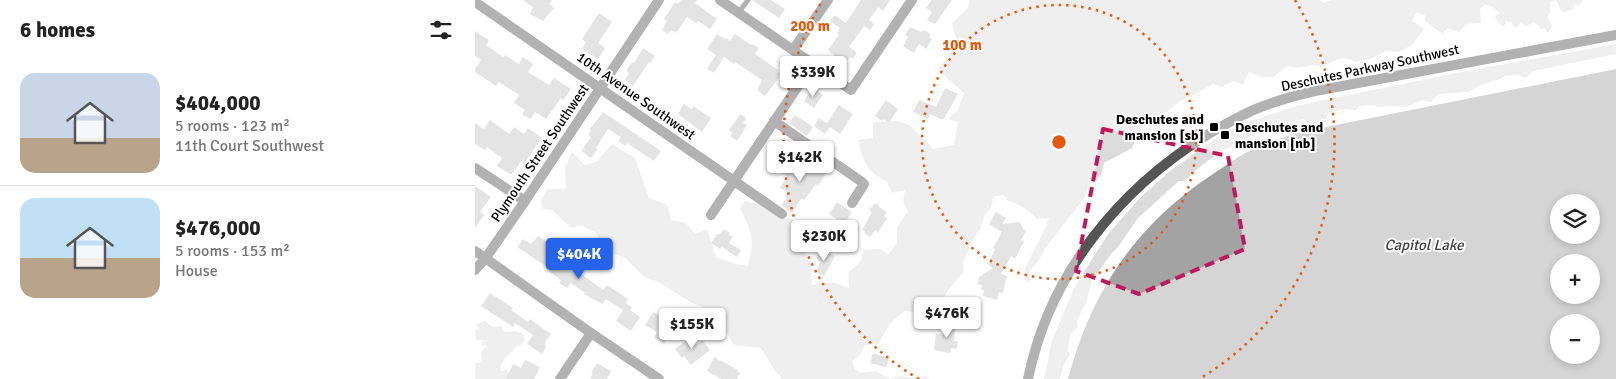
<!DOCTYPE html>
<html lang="en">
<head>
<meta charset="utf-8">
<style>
	body { margin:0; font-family:Signika,sans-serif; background:#f2f2f2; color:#222; height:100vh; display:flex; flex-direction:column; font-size:19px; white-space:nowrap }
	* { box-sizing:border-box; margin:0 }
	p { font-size:16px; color:#767676 }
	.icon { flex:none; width:28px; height:28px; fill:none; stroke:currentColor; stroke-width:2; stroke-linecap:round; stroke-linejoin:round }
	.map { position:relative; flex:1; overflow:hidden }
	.panel { display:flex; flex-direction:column; background:#fff; width:475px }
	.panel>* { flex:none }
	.tools { position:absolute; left:1075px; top:194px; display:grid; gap:10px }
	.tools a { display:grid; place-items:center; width:50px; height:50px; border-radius:50%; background:#fff; box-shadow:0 2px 8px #0003; font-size:25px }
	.price { position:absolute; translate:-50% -42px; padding:0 11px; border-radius:5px; background:#fff; color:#222; font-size:16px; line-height:32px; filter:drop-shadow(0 1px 2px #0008) }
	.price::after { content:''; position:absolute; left:50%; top:30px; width:15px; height:11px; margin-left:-8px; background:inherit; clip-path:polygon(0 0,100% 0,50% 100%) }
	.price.selected { background:#2563eb; color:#fff }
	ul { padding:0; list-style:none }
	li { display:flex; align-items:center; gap:15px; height:125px; padding:0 20px }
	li+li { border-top:1px solid #e0e0e0 }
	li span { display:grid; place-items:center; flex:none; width:140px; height:100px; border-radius:15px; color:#555 }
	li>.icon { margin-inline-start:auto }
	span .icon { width:60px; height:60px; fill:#fffc; stroke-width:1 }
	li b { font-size:21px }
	h2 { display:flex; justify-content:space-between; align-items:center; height:60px; padding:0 20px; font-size:21px }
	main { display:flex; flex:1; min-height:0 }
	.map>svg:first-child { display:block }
	.green { fill:#dcdcdc }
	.water { fill:#a3a3a3; fill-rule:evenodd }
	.building { fill:#c4c4c4 }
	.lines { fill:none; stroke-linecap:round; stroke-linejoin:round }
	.service { stroke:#555; stroke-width:5 }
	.minor { stroke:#555; stroke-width:10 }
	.tertiary { stroke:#555; stroke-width:10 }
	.marked { fill:none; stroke:#c2185b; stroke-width:4; stroke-dasharray:10 6; stroke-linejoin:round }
	.ring { fill:none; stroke:#e8590c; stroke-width:2.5; stroke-dasharray:2.5 5 }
	.poi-dot { fill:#000; stroke:#fff; stroke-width:2 }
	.labels { text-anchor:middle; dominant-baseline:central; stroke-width:4; stroke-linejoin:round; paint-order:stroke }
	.street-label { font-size:14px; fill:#000; stroke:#fff }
	.poi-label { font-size:14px; font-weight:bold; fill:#000; stroke:#fff; text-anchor:end }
	.water-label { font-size:15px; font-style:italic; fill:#444; stroke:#fff }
	.centre { fill:#e8590c; stroke:#fff; stroke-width:2.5 }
	.ring-label { font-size:15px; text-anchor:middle; font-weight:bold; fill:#e8590c; stroke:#fff; stroke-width:4; stroke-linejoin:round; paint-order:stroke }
</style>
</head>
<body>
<main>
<section class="panel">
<h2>6 homes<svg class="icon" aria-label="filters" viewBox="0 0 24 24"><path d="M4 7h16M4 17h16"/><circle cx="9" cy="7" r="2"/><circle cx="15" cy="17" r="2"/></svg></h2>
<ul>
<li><span style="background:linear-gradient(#c9d6e8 65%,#b9a48a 0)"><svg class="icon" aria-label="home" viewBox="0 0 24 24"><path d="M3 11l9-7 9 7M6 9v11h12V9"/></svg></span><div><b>$404,000</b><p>5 rooms · 123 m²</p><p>11th Court Southwest</p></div></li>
<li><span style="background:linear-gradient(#bfe0f5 60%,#b9a48a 0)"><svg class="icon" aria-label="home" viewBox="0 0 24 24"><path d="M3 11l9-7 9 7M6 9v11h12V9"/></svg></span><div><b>$476,000</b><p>5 rooms · 153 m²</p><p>House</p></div></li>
</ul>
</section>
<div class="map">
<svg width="1141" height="379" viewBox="0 0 1141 379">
	<rect width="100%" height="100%" fill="#fff"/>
	<g class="green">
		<path d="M494,0H844L849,3L856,0H1107V2L1103,6L1100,3L1098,9L1091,12L1086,11L1081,0L1075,2V13L1072,17L1077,25L1073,33L1069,28L1066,30L1063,25L1058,23L1051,26L1046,23L1040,28L1036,22L1031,21L1029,27L1023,23L1020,16L1025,13L1016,6L1010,5L1005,8L1006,23L991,24L984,32L972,28L968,34L950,21L951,16L942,12L937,21L949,29L938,44L925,52L911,51L895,59L880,62C866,53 858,64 846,66C842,66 838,65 834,66C825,67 823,69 814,66L805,71L799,77H786L774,72L768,85L758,81L747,87L738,84L721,94L705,101L687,116L671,119L657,148L629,163L626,175L613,187L610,197L569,250C566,261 558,265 553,274L556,280L552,282L548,276C554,255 567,239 574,218L562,219C556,212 542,202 533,201L529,195L519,196L515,210L510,214L505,229L498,239L488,262L489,272L477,285L458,312L448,315L440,312L429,311L415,324L403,344L390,345L385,355L377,361L380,369L386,373L401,371L415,379L426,376L437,378L451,376L454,379H307L298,368L286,348L259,345L247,324L249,315L217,303L185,283L168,276L150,258L133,252L120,232L105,225L96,228L77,210L67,209L66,200L73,189H91L90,168L97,152L110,165L121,162L137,144L160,158L174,198L192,205L196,220L211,223L220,234L232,229L241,257L257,263L273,266C280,238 277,233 265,208L270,201L286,205L303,217L320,220L328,232L329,253L336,264L337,285L357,282L374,288L373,273L386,261L388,250L406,249L413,255L422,243V228L433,211L428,201L430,190L417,193L412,182C391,171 389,162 383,140L398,138V122L422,121L436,126L458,149L479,145L483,122L473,119L483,110L489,93L472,78L464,68L475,52L489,49L480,36L477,23L493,8Z"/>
		<path d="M1141,44V54L1058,71L1051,78L1042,75L1030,76L1025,79L1006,85L993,92L964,94L956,102L947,100L932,107L923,106L902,107L898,105L884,106L881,110L870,109L853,113L851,119H846L844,126L836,127L829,119C787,128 740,149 710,181H704L663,218L643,247L636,254L617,281L611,303L602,321L603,327L595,334L593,350L595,355L588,366L585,379H569L577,340L600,286L633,234L666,197L695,171L748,133L775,121L825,105L981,73Z"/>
		<path d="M10,321L18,327L26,326L29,332L41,331L47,333L50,341L45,346L40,347C35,355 28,359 25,367L26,371L32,370L35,374L31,379H0V362L4,363L7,359L6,352L12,346L6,345L8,340H1L0,329L5,331L1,325Z"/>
	</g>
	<path class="water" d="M1141,69V379H593C616,292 660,226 735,176C753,164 771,151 791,143C804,138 817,135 831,131ZM1084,202H1116V235H1084ZM1084,262H1116V295H1084ZM1084,322H1116V355H1084Z"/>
	<g class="building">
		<path d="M48,0H77L74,4L79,8L68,21L55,14L58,7Z"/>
		<path d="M206,0H222L220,3L242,19L235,29L223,21L221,23L212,17L201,33L196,30L193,34L187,30L192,21L189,19L200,2L203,4Z"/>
		<path d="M277,0H296L310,9L304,18Z"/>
		<path d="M386,0H415L408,11L403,7L394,20L399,24L395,30L389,26L374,47L382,53L378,59L375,57L370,64L353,50L364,35L362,33L365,28L355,21L360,15L371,23Z"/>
		<path d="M457,0H477L460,24L452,20L457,12L451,8Z"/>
		<path d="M124,13L137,22L123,43L130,48L123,59L107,49L111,42L107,39Z"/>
		<path d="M435,27L446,32L449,30L456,34L454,37L457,39L451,49L444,44L439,53L428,46L433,37L430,35Z"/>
		<path d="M0,31L14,40L11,45L28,57L30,55L44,64L48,57L58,64L53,72L74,85L79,78L96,89L88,100L86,98L71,119L60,112L55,119L47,114L50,110L39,103L44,95L24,82L21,86L0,72V69L6,60L0,56Z"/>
		<path d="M242,34L250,39L251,38L255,41L260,34L276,45L277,44L284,48L280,54L303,70L302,72L305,74L303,79L290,96L282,90L287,80L260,62L259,64L249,57L239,73L232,69L241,55L232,49Z"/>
		<path d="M168,48L180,56L175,63L174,62L158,86L150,80L154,73L151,71L157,62L159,63Z"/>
		<path d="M338,88L348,95L339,108L329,101Z"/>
		<path d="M470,88L483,94L468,120L455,114L453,119L438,112L444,100L461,107Z"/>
		<path d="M411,100L423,109L414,123L408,119L407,121L400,116Z"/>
		<path d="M209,104L217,109L218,106L236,118L227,132L203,114Z"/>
		<path d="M364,105L378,114L365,134L355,127L350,134L339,126L344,118L352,123Z"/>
		<path d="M128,112L186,151L179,161L152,143L151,146L143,141L146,137L133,129L121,148L123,149L116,158L106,151L116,137L113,135L116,130H114Z"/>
		<path d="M265,114L271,118L268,123L272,125L262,141L255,136L258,133L254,130Z"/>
		<path d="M320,115L338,127L332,136L314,123Z"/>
		<path d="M15,120L34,134L39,127L49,134L53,128L67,138L49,163L46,161L37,174H35L22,166L27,158L12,147L10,150L0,144V123L9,129Z"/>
		<path d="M312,141L320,146L316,151L319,153L311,164L300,156L307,144L309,146Z"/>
		<path d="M337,160L352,170L350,173H351L343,186L341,184L329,200L326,199L317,213L306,205L312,198L310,196L312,192L305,188L312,176L306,173L312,163L328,174Z"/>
		<path d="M0,186L16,197L5,212L9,215L0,228Z"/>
		<path d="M362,202L377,212L369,224L354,214Z"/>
		<path d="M403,203V206L412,212L409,216L412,218L403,233L400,230L395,237L389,233L390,231L387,230L397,212L394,210L399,204Z"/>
		<path d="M521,212L531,218L527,224L544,222L546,224L548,229L551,231L546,240L549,241L540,259L536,256L526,274L532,276L528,293L524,292L522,300L508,296L509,290H506L507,285L502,284L504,277L518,268L513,265L520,249L518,248L527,232L514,224Z"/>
		<path d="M249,229L255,233L254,235L258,237L254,243L266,250L262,257L247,247L245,249L236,243L242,234L244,235Z"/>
		<path d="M63,236L76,244L72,251L95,268L98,263L108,270L105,273L128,290L132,285L153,299L151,303L157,307L155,310L165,317L156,331L141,321L148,310L131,299L127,304L109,294L110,293L96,283L92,288L84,283L86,280L71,269L72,267L42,247L48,239L56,244Z"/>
		<path d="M347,248L360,256L349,276L340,272L346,262L341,258Z"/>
		<path d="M15,293L38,308L36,310L53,322L55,319L76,334L70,342V346L71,347L67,354L52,344L58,335L40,323L38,327L6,306Z"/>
		<path d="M178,312L200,326L189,344L179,338L182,332L170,325Z"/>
		<path d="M471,321L481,323L479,341H483L482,349L476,348L475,353L459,350L461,333L468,335Z"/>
		<path d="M216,337L222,344L227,340L235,350L216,365L209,356L207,358L200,349Z"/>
		<path d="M398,353L414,358L411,367L395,363Z"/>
		<path d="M240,356L244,361L245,360L263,370L262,371L265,373L262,379H246L232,371Z"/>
		<path d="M50,360L65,367L59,379H31L38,364L46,368Z"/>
		<path d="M122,363L136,371L132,379H115L118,374L116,373Z"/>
	</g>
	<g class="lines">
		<path class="service" d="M264,12L273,0"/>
		<g class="minor">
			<path d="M245,0L376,90L437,0"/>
			<path d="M0,2L307,214"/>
			<path d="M318,50L353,0"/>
			<path d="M299,121L387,182L389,184L377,203"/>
			<path d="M0,168L50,201"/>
			<path d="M236,215L338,64"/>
			<path d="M0,251L116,333L184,379"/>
			<path d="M0,270L10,259L50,201L184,0"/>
			<path d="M85,379L116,333"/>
		</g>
		<path class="tertiary" d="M553,379C574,275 643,190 732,135C749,125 767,114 786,107C804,100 822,95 840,91L1141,35"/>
	</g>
	<path d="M0 0H1141V379H0ZM628,129L753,156L770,249L664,294L601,271Z" fill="#fff" fill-opacity=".55" fill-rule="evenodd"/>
	<path class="marked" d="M628,129L753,156L770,249L664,294L601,271Z"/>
	<g class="ring">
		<circle cx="584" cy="142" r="137"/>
		<path d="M444 379A275 275 0 0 1 348 0M820 0A275 275 0 0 1 724 379"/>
	</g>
	<g class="poi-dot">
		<rect x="734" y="122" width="10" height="10" rx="2.5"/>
		<rect x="745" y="130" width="10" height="10" rx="2.5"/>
	</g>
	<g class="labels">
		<g class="street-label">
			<text transform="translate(895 68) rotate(-12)">Deschutes Parkway Southwest</text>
			<text transform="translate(161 96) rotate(35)">10th Avenue Southwest</text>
			<text transform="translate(65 153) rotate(-56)">Plymouth Street Southwest</text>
		</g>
		<g class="poi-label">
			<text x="729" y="119">Deschutes and<tspan x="729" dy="16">mansion [sb]</tspan></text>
			<text x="760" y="127" text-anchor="start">Deschutes and<tspan x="760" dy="16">mansion [nb]</tspan></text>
		</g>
		<g class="water-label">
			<text x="949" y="245">Capitol Lake</text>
		</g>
	</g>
	<circle cx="584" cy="142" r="8" class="centre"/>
	<g class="ring-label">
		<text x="335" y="31">200 m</text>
		<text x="487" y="50">100 m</text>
	</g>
</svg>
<div class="tools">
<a><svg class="icon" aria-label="layers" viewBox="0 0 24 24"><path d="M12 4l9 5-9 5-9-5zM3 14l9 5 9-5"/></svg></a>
<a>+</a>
<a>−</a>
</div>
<b class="price" style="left:338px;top:98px">$339K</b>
<b class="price" style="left:325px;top:183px">$142K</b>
<b class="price" style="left:349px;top:262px">$230K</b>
<b class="price selected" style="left:104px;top:280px">$404K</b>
<b class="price" style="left:472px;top:339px">$476K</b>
<b class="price" style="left:217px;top:350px">$155K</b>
</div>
</main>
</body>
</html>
